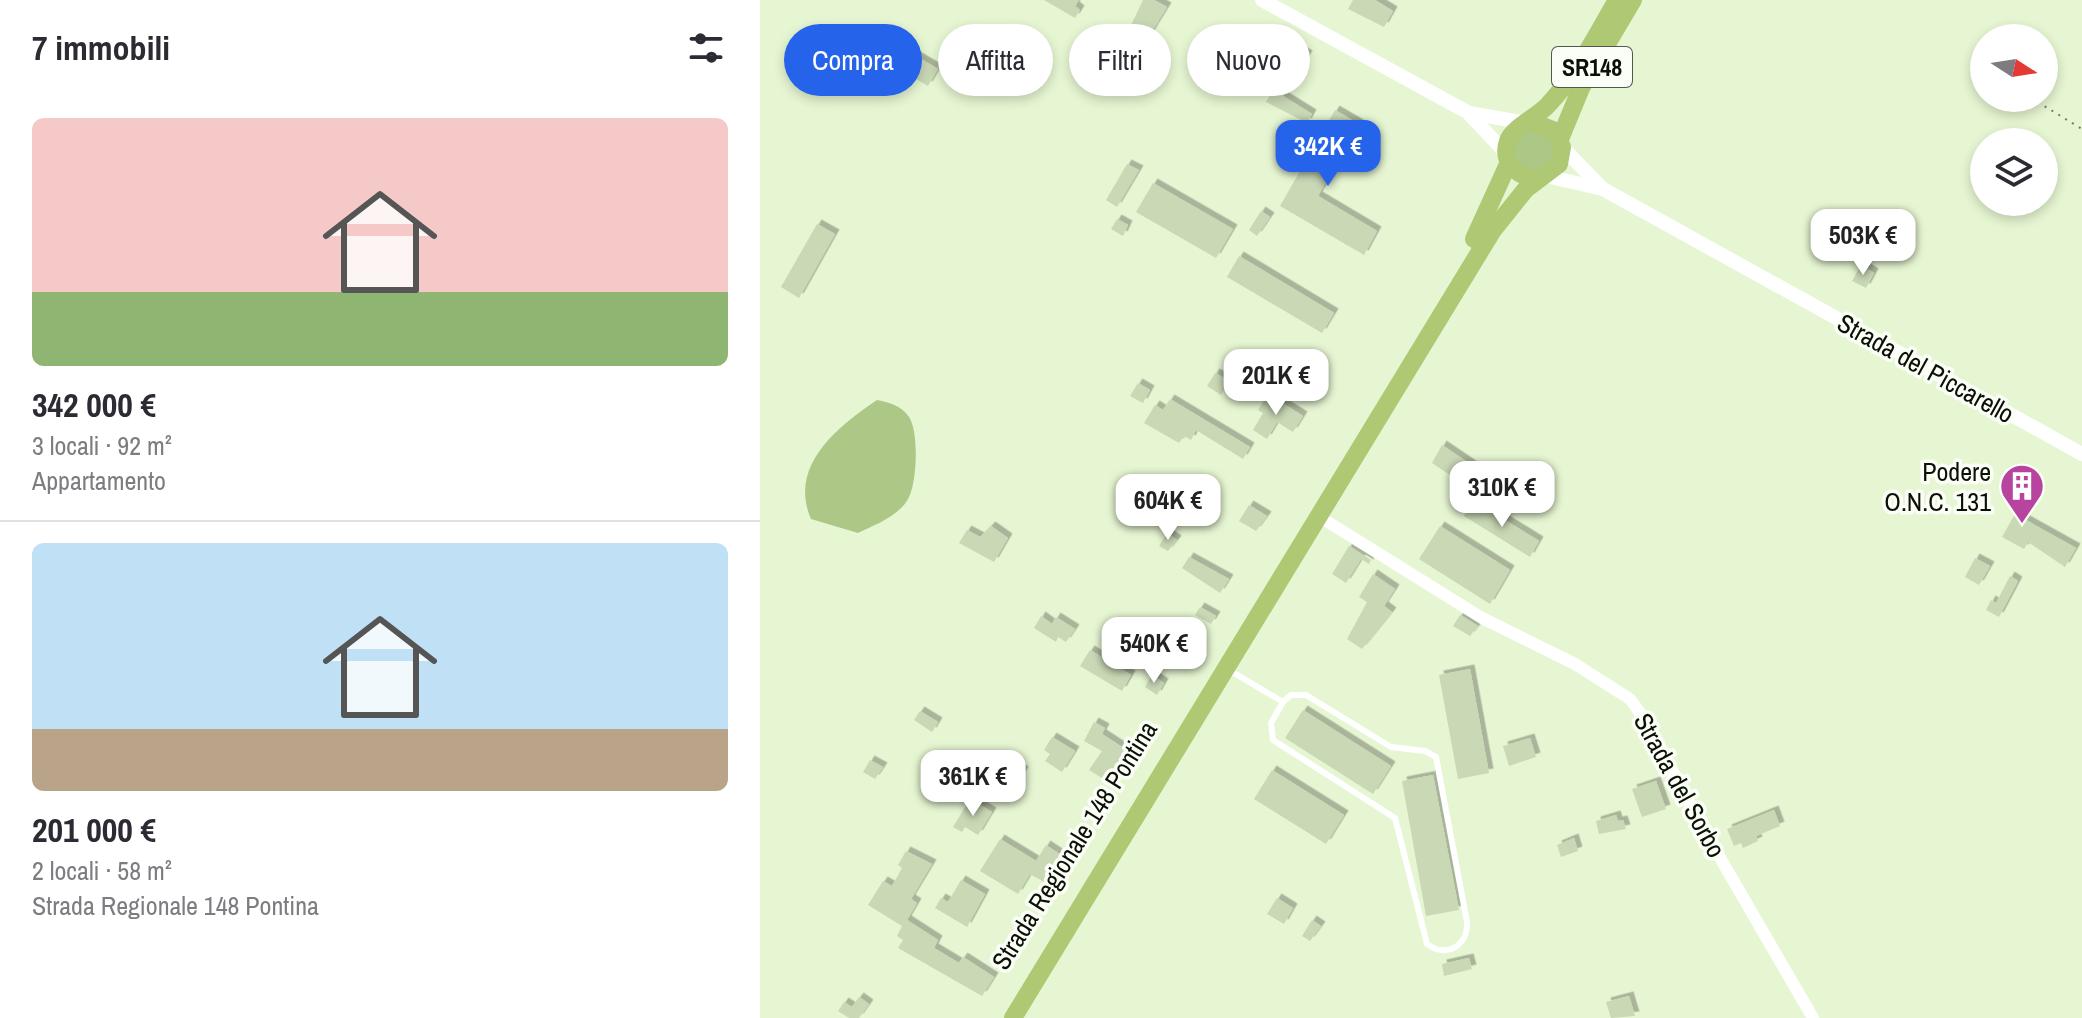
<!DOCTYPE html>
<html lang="it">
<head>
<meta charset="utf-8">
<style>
	body { margin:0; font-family:"Archivo Narrow",sans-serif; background:#f7f7f7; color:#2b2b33; height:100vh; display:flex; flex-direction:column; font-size:30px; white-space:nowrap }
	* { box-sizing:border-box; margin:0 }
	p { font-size:26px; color:#7c7c81 }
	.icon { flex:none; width:44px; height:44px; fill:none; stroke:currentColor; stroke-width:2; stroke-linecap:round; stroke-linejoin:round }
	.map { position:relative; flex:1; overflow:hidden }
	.details { display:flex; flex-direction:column; background:#fff; width:760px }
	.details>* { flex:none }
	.top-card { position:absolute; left:24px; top:24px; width:760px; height:72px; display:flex; gap:16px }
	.needle { width:52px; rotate:102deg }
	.controls { position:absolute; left:1210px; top:24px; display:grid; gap:16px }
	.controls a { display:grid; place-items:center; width:88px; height:88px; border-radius:50%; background:#fff; box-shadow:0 4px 12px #0003; font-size:40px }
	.price { position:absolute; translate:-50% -68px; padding:0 18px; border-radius:16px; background:#fff; color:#222; font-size:26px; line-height:52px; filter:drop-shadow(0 2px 4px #0008) }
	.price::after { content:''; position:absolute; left:50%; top:48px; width:24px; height:18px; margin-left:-12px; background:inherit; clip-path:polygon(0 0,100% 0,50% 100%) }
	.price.selected { background:#2563eb; color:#fff }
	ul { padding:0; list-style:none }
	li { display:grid; align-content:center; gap:16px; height:424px; padding:0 32px }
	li+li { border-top:2px solid #e1e1e2 }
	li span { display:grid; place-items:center; height:248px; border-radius:12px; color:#555 }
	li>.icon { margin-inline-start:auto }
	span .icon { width:144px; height:144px; fill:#fffc; stroke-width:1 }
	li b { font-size:34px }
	h2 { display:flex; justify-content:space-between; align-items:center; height:96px; padding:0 32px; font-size:34px }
	.chip { padding:0 28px; border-radius:36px; background:#fff; box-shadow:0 4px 12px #0003; font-size:28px; line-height:72px }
	.chip.selected { background:#2563eb; color:#fff }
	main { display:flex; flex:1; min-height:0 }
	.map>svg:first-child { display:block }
	.green { fill:#acc786 }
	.building { fill:#c9d8b5; filter:url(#shadow) }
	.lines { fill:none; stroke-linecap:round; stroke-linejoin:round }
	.path { stroke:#727c65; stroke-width:2; stroke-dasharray:2 6; stroke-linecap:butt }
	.service { stroke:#fff; stroke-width:6 }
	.minor { stroke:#fff; stroke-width:12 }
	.tertiary { stroke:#fff; stroke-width:14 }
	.primary { stroke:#aec874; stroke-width:18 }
	.labels { text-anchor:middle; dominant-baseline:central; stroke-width:7; stroke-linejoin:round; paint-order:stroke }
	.shield { fill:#fbfef7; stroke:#53574e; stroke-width:2 }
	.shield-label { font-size:24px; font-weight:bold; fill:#0b1005 }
	.street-label { font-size:26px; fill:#0b1005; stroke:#fbfef7 }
	.poi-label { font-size:26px; fill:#0b1005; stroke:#fbfef7; text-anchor:end }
</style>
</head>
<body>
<main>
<section class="details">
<h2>7 immobili<svg class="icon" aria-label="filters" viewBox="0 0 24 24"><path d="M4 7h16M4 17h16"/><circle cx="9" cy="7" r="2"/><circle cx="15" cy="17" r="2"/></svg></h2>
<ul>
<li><span style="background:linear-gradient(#f6c9c9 70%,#8fb573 0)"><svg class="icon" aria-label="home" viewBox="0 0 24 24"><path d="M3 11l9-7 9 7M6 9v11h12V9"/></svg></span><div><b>342 000 €</b><p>3 locali · 92 m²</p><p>Appartamento</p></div></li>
<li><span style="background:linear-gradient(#bfe0f5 75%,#b9a48a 0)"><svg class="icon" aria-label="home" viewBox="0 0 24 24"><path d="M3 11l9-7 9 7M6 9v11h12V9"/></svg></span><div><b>201 000 €</b><p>2 locali · 58 m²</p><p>Strada Regionale 148 Pontina</p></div></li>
</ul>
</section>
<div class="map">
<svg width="1322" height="1018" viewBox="0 0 1322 1018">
	<defs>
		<filter id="shadow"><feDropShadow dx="4.5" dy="-4.5" stdDeviation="0" flood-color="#0004"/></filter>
	</defs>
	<rect width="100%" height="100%" fill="#e6f6d2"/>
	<g class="green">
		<path d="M766,128L789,132L797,154L784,171L763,170L751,146Z"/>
		<path d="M117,400C130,403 141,405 149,417C159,432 157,481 149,497C141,515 115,525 98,533L51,519C28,466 77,427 117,400Z"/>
	</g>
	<g class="building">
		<path d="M284,0H319L315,6L320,10L315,18Z"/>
		<path d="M383,0H394L407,7L383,46L366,36Z"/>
		<path d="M593,0H615L633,11L624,27L588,9Z"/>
		<path d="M530,44L548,55L523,96L552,114L547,123L506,102L513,90L501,83L512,64L517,67Z"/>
		<path d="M142,48L178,69L168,86L132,65Z"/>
		<path d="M575,110L599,124L558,196L617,231L604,255L520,206Z"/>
		<path d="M367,164L379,170L357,207L346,200Z"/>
		<path d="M393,183L473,229L456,258L376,212Z"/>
		<path d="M501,211L510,217L497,236L489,230Z"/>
		<path d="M357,219L368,225L363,236L351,229Z"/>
		<path d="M57,224L75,234L39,298L21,287Z"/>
		<path d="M479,256L574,313L562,333L467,277Z"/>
		<path d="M1101,265L1114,273L1106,288L1092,281Z"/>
		<path d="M455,373L470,381L461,395L447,386Z"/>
		<path d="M378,383L390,390L383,403L370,396Z"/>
		<path d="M508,394L543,416L533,432L517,422L507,439L493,430L503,413L498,410Z"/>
		<path d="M410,399L490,447L483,459L436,430L431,440L424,436L419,443L384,423L395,405L403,410Z"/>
		<path d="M682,445L722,472L712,490L672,463Z"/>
		<path d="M714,501L779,541L770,557L704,516Z"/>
		<path d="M489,505L507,516L496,531L479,521Z"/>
		<path d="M1255,514L1316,548L1305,567L1268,542L1264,549L1242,537Z"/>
		<path d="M231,526L248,538L234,562L199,543L207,530L220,537Z"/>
		<path d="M680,526L750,570L730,604L659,559Z"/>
		<path d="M407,533L417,540L408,551L399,546Z"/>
		<path d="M589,546L611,560L609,564L601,559L586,583L572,574Z"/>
		<path d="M429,557L469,579L460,593L422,568Z"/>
		<path d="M1215,558L1230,566L1219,585L1205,577Z"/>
		<path d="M613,574L635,589L624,606L632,612L602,649L587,639L607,602L599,597Z"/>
		<path d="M1250,576L1258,581L1239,617L1226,610L1231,600L1236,603Z"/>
		<path d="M440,607L456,616L451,624L435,615Z"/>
		<path d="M700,615L718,626L710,636L693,626Z"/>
		<path d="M281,616L292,624L296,617L315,629L306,642L298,637L296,642L274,628Z"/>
		<path d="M419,624L434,634L424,651L408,641Z"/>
		<path d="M330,650L371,675L362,691L320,666Z"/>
		<path d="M710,669L729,773L698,779L679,675Z"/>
		<path d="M392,675L404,683L397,695L385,687Z"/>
		<path d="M543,710L631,766L613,794L525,738Z"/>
		<path d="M160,711L178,722L172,732L154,720Z"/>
		<path d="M334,722L345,728L342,734L365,749L345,780L329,770L342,751L324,741Z"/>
		<path d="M292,737L315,751L302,772L285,761L290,754L284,750Z"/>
		<path d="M770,738L776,757L749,766L743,746Z"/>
		<path d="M241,757L264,771L250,795L226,780Z"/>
		<path d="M110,760L123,767L115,779L103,772Z"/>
		<path d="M512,770L584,815L566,844L494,799Z"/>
		<path d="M673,775L699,910L666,916L642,781Z"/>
		<path d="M896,781L906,809L882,817L872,789Z"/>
		<path d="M210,799L232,812L218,835L205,827L202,832L193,827Z"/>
		<path d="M1014,810L1020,826L996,836L998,841L983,848L981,843L974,846L967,829Z"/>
		<path d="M856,815L858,821L863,820L866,829L839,834L836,821Z"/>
		<path d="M814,838L818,851L801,857L797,845Z"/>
		<path d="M240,839L276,861L286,845L301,855L284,882L270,874L258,894L220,871Z"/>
		<path d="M146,851L172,864L151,899L157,903L147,920L178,940L174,948L199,963L203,957L234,977L222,996L138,948L143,940L137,936L142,926L108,905L123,881L132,886L142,868L138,865Z"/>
		<path d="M201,880L225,894L207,927L175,908L181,898L188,902Z"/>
		<path d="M517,898L533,908L524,924L507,914Z"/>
		<path d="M552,920L561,926L550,941L542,936Z"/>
		<path d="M709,958L712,969L684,976L682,964Z"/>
		<path d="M869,996L875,1016L851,1018L846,1002Z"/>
		<path d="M99,997L109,1004L99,1018H89L78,1011L84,1002L92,1007Z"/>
	</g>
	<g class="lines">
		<path class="path" d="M1271,98L1322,129"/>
		<path class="service" d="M469,670L523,702L531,695H546L631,747L665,751L676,757L707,922C709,945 686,959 667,944L635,818L513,740L511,723L523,702"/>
		<path class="minor" d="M560,517L722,618L815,664L870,699L886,721L941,825L1053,1018"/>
		<g class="tertiary">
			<path d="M502,0L709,113L767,123"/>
			<path d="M709,114L746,153"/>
			<path d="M802,147L840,186"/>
			<path d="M786,176L843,189L1322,454"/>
		</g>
		<g class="primary">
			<path d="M800,139L821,88L873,0"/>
			<path d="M777,178C757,177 741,162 748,141C752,128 777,117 788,105C817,74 836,36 857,0"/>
			<path d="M714,239L749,162"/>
			<path d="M253,1018L733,230L766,189L799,164L802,147L795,131L772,122"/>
		</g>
	</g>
	<defs>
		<g id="building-pin" transform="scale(2.3)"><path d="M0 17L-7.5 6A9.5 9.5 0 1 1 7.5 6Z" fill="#b7459f" stroke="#fbfef7"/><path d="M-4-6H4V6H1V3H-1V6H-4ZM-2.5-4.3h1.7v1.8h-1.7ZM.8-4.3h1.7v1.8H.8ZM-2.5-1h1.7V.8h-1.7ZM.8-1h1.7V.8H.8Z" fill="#fff"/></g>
	</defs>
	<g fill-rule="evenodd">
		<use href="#building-pin" x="1262" y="486"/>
	</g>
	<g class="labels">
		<rect class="shield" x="792" y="47" width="80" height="40" rx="6"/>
		<g class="shield-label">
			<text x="832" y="67">SR148</text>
		</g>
		<g class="street-label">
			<text transform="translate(1166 368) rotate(29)">Strada del Piccarello</text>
			<text transform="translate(920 785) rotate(61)">Strada del Sorbo</text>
			<text transform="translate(314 845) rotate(-58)">Strada Regionale 148 Pontina</text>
		</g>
		<g class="poi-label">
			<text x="1231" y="471">Podere<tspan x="1231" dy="30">O.N.C. 131</tspan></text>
		</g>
	</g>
</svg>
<div class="controls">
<a><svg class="needle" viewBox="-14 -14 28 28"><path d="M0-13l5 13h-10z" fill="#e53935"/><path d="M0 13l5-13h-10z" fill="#7c7c81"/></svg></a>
<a><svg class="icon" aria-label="layers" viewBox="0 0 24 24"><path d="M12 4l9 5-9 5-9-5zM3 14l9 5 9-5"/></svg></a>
</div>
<b class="price selected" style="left:568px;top:188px">342K €</b>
<b class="price" style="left:1103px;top:277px">503K €</b>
<b class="price" style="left:516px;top:417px">201K €</b>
<b class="price" style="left:742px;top:529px">310K €</b>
<b class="price" style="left:408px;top:542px">604K €</b>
<b class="price" style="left:394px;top:685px">540K €</b>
<b class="price" style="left:213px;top:818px">361K €</b>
<div class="top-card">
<a class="chip selected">Compra</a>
<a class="chip">Affitta</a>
<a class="chip">Filtri</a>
<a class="chip">Nuovo</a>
</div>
</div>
</main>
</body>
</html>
